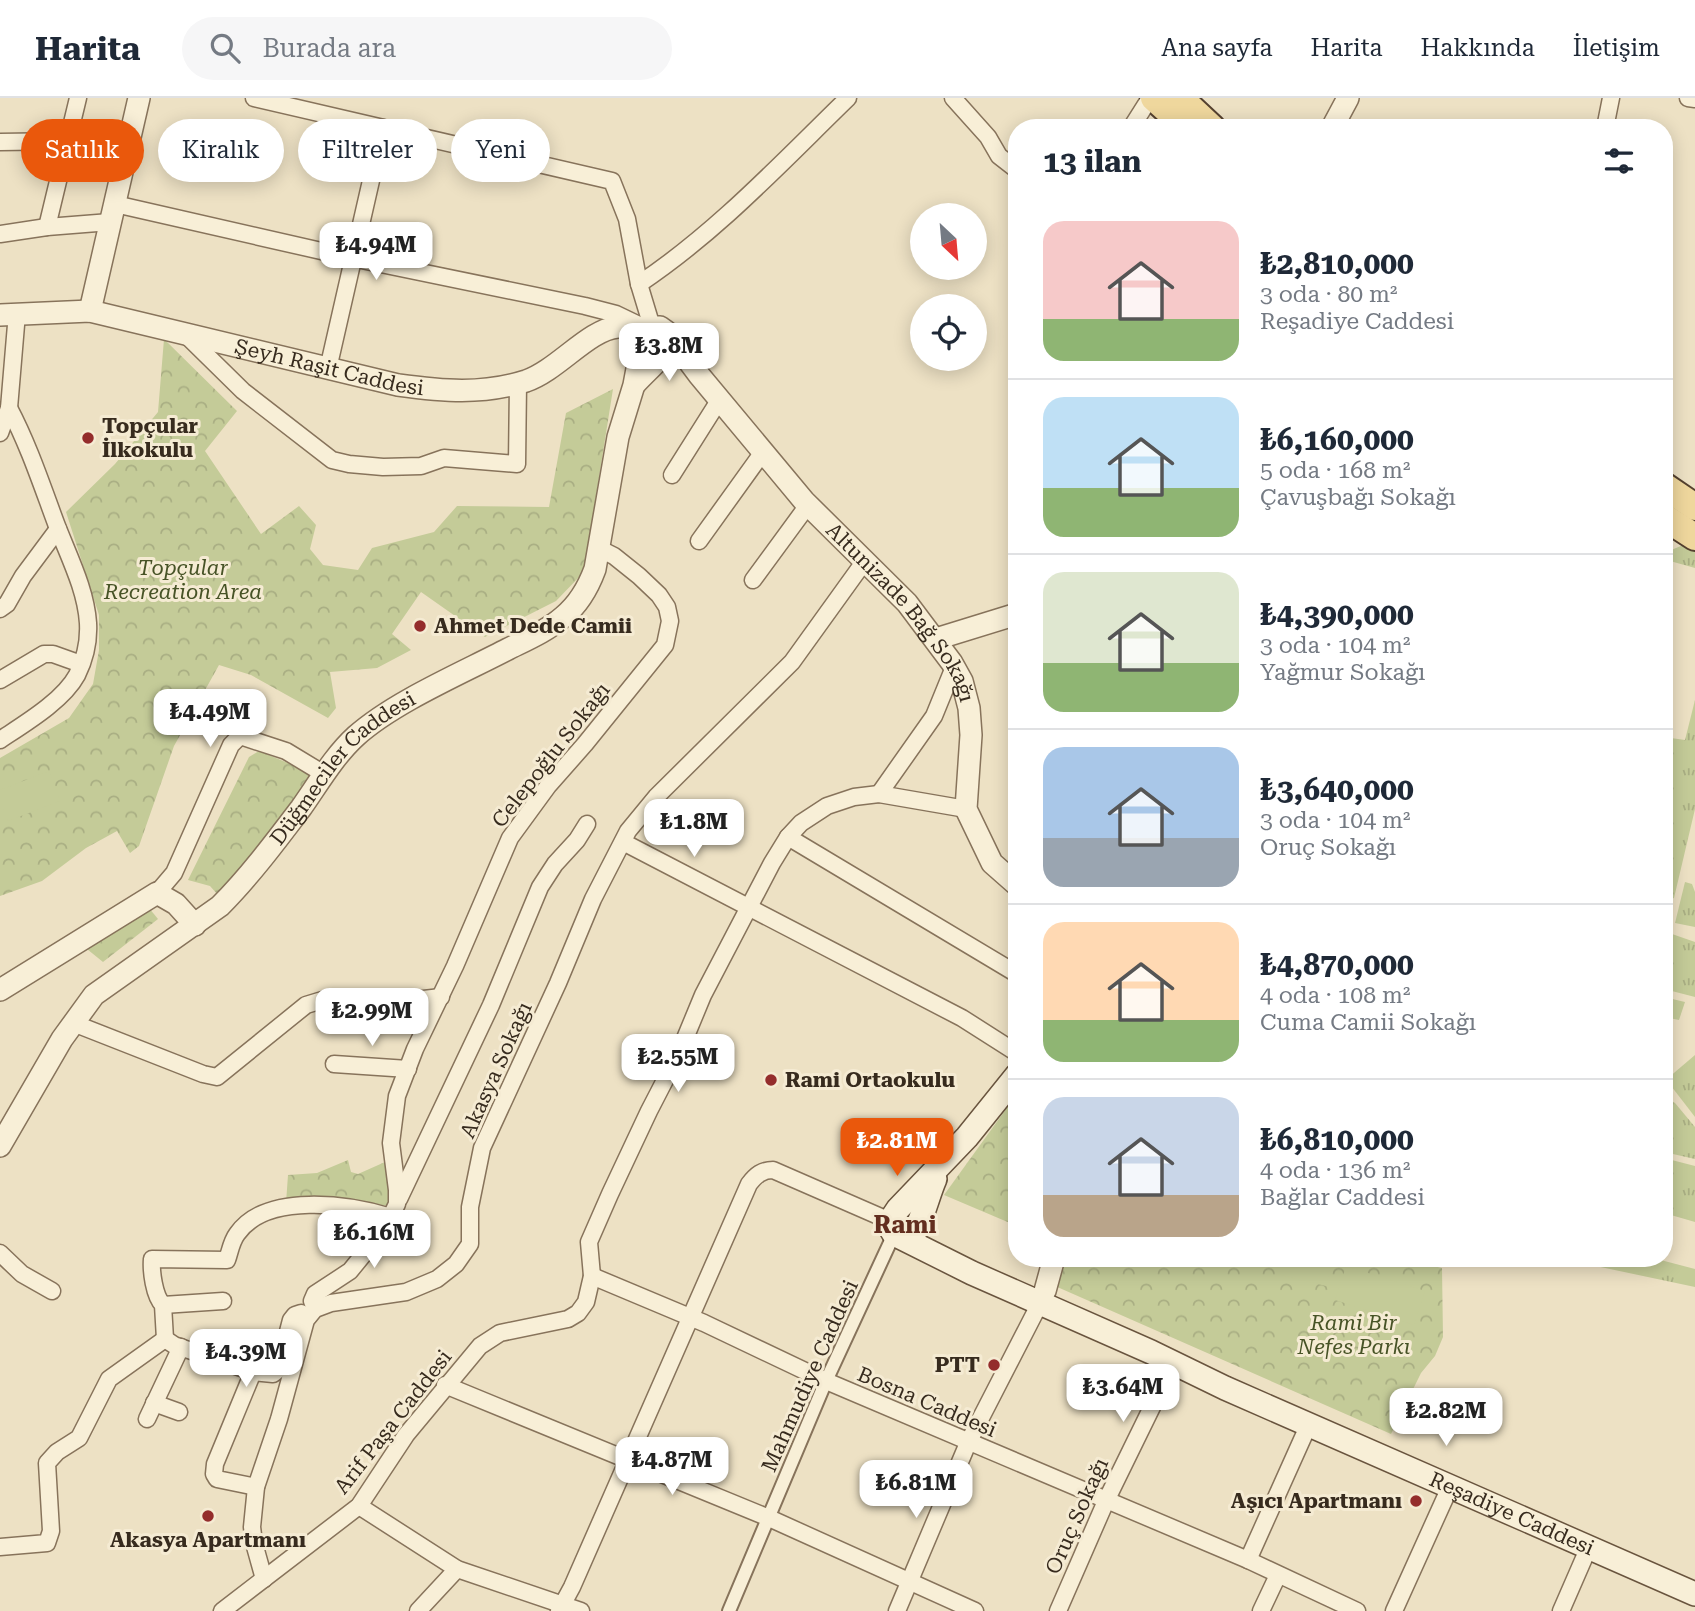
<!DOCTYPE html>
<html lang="tr">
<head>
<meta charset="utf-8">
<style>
	body { margin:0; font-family:"Roboto Serif",serif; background:#f6f6f7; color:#1f2937; height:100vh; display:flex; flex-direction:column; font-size:26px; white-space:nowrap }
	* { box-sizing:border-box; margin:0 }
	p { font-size:23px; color:#747a83 }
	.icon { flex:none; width:38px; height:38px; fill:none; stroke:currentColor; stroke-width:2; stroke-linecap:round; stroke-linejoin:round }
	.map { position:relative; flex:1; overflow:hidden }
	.sheet { position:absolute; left:1008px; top:21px; width:665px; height:1148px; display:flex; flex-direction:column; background:#fff; border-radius:28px; box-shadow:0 4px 18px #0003 }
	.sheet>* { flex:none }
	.hud { position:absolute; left:21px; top:21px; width:665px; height:63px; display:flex; gap:14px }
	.needle { width:46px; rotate:154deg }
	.fabs { position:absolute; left:910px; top:105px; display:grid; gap:14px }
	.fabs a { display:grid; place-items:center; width:77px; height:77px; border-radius:50%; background:#fff; box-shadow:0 4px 18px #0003; font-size:35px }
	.price { position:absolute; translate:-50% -60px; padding:0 16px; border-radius:14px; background:#fff; color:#222; font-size:23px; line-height:46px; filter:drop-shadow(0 2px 4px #0008) }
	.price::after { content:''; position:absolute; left:50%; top:42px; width:21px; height:16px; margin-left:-10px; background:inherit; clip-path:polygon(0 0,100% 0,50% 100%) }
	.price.active { background:#ea580c; color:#fff }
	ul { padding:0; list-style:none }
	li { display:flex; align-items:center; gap:21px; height:175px; padding:0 35px }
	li+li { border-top:2px solid #e0e1e3 }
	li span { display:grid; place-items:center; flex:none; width:196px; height:140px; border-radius:21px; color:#555 }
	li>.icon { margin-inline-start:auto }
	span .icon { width:84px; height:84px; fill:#fffc; stroke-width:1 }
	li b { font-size:30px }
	h2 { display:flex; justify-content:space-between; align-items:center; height:84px; padding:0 35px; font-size:30px }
	.pill { padding:0 24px; border-radius:32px; background:#fff; box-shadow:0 4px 18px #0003; font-size:24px; line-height:63px }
	.pill.active { background:#ea580c; color:#fff }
	header { display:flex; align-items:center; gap:42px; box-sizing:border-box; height:98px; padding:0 35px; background:#fff; border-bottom:2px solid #e0e1e3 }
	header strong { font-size:33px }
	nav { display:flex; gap:38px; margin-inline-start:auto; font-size:24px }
	.search { width:490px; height:63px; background:#f6f6f7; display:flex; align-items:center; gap:18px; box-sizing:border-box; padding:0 24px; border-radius:38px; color:#747a83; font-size:26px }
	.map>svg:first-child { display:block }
	.grass { fill:url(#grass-tufts) }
	.forest { fill:url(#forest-crowns) }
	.pitch { fill:#c4cb98 }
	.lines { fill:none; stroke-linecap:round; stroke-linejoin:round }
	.pedestrian-casing { stroke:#87735b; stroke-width:16 }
	.minor-casing { stroke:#87735b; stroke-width:19 }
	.tertiary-casing { stroke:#87735b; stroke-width:24 }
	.secondary-casing { stroke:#69543e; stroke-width:26 }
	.primary-casing { stroke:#55412f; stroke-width:30 }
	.pedestrian { stroke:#f8efd7; stroke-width:12 }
	.minor { stroke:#f8efd7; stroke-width:16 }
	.tertiary { stroke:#f8efd7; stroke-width:21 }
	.secondary { stroke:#f8efd7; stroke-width:23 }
	.primary { stroke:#efd79d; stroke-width:26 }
	.poi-dot { fill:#942d2c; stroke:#f5ebd3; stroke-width:2.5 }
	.labels { text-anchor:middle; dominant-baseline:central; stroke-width:6; stroke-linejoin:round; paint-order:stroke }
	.street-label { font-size:21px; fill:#372b1e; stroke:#f5ebd3 }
	.poi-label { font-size:21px; font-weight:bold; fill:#372b1e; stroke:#f5ebd3; text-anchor:start }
	.park-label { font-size:21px; font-style:italic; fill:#475326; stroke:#f5ebd3 }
	.quarter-label { font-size:24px; font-weight:bold; fill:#632e1f; stroke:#f5ebd3 }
</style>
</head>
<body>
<header>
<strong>Harita</strong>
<div class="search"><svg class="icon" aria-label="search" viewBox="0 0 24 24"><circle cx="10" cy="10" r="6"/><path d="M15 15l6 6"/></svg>Burada ara</div>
<nav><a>Ana sayfa</a><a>Harita</a><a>Hakkında</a><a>İletişim</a></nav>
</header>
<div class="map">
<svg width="1695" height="1513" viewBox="0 0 1695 1513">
	<defs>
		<pattern id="grass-tufts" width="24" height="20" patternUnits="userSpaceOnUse" patternTransform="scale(1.75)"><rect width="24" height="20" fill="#c4cb98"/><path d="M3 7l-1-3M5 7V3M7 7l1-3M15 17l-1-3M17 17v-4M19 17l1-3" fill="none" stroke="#a9ae83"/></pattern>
		<pattern id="forest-crowns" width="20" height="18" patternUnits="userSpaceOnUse" patternTransform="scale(1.75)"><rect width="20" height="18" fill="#c4cb98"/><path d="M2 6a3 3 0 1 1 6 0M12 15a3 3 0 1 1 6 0" fill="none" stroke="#a9ae83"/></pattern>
	</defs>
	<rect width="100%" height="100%" fill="#ede1c4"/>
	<g class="grass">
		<path d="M1688,445L1695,450V470L1670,463L1666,465L1664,469V455Z"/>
		<path d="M1695,602V711L1674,800L1669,802L1666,818L1667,824L1664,823V639L1685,642Z"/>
		<path d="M1685,784L1692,786L1695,794V829L1675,825Z"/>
		<path d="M1672,836L1695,844V899L1664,891V869Z"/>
		<path d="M1664,899L1685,904L1679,922L1664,919Z"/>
		<path d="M1695,957V1019L1668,984V980Z"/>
		<path d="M1664,998L1675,1005L1695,1029V1061L1664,1054Z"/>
		<path d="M1664,1060L1695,1068V1124L1664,1115Z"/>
		<path d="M1503,1160H1653L1695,1171V1189L1591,1167L1561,1169L1525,1165Z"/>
	</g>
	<g class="forest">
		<path d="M164,241L237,313L205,353L261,436L299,408L316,427L310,451L323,467L358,472L372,450L434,434L457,408L549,409L566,315L613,291L584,474L556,503L485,539L421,494L392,536L411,552L377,570L330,574L336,610L328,620L251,577L219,567L174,648L139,748L130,755L117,733L86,750L42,783L0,798V660L69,620L93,586L99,552V517L66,414L115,366L158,314Z"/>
		<path d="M259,653L300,670L312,680L311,683L218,797L210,788L188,782L249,659Z"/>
		<path d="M149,810L158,821L103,864L82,847Z"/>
		<path d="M1009,1007L1017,1012V1128L944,1097Z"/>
		<path d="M348,1062L351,1074L358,1076L385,1064L390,1108L344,1102L286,1105L288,1077L317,1075Z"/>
		<path d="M1064,1160H1400L1442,1170L1443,1239L1435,1258L1421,1275L1391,1336L1055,1188Z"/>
	</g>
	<g class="pitch">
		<path d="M49,673L60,703L8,723L0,702V692Z"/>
		<path d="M1279,1160H1319L1332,1163L1326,1188L1276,1176Z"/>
		<path d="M1346,1168L1425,1193L1414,1227L1335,1202Z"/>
	</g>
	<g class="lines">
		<g class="pedestrian-casing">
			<path id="pedestrian" d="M729,1513L826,1283L894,1136"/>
		</g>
		<g class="minor-casing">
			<g id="minor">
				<path d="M254,0L612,83L627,121L639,186L652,229"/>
				<path d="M953,0L988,39L999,58L1017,72"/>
				<path d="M1688,0L1695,1"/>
				<path d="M1131,30L1150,0"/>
				<path d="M1605,30L1611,0"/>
				<path d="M0,44L68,43"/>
				<path d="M115,106L352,160L585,208L616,216L641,228"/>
				<path d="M47,129L78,0"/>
				<path d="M0,136L47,129L110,124"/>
				<path d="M639,186C717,134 781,65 848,0"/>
				<path d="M185,236L243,293L332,362L349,366L383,369L421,368L444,360L517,366L518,285"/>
				<path d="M328,271L383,30"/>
				<path d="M0,335L9,310L17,215"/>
				<path d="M672,377L720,301"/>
				<path d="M699,443L763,354"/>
				<path d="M753,482L808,407"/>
				<path d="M0,511L7,506L23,478L58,431"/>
				<path d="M0,582L44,556H53L81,566"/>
				<path d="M0,642C24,626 63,603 77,577C85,561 89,543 88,525C86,492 69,459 57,428C42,388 29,348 9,310"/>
				<path d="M879,696L934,618L954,569"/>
				<path d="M788,739L1017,876"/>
				<path d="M623,744L962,920L1017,955"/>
				<path d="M157,795L174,775L231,647L240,638L286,653L324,676"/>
				<path d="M73,925L203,976L217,979L306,907L329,900L360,901L389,905L441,899"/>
				<path d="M334,966L408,971"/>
				<path d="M399,1101L491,907L540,789L555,766L577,742L587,726"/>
				<path d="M0,1155L22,1176L52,1193"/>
				<path d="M592,1178L704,1225L826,1283L1248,1462L1357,1513"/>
				<path d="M163,1207L223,1203"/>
				<path d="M315,1211L312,1203L315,1196L350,1173L385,1130L397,1106V1092L391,1045L397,998L415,951L455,868L510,740L548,688L585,646L665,547L670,523L667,509L659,497L639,478L614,458L600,451"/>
				<path d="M165,1241L163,1207C154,1198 151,1173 152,1161L227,1162C230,1154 231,1144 237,1136C266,1094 349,1106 391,1119"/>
				<path d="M165,1241L174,1247L253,1274L273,1276L278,1272L291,1222L295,1217L301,1215L308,1219"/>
				<path d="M253,1274L215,1366L214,1376L217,1381L256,1389"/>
				<path d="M445,1287L769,1420L975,1513"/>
				<path d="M154,1305L179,1314"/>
				<path d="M147,1321L181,1249"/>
				<path d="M359,1408L457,1471L581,1513"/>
				<path d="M0,1449L47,1445L51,1433L47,1365L57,1354L79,1340L109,1281L165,1241"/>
				<path d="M1248,1462L1309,1326"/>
				<path d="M264,1481L254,1445L252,1429L256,1389L279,1321L306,1222L315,1211L331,1205L406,1194L437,1181L456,1166L470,1146V1109L482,1050L558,885L593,801L628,733L656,699L792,564L864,464"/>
				<path d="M222,1513L359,1408L406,1337L480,1248L500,1235L568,1221L578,1215L586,1204L592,1178L589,1144L610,1096L649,1013L679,955L703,897L772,765L788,739L801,725L827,708L854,699L879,696L966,711"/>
				<path d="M418,1513L457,1471"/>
				<path d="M559,1513L572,1489L749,1086C756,1077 762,1072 773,1072L890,1123"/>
				<path d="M897,1513L968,1345L1040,1205"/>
				<path d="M1058,1513L1106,1403L1173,1266"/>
				<path d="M1261,1513L1278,1477"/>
				<path d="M1394,1513L1450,1389"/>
				<path d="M1561,1513L1588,1451"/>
			</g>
		</g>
		<g class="tertiary-casing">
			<g id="tertiary">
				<path d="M1332,30L1348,0"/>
				<path d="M90,213L139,0"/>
				<path id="s1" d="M0,217L90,213L398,287C442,293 482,297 526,283C558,272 589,231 618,229C627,228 636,232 644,234"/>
				<path d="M636,285C646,274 668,255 672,243"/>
				<path d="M936,541L1017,516"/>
				<path d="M0,892L157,795L176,806L195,827"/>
				<path id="s2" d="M0,1048L62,941L94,897L220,808C249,779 276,743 301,710C318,686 334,658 356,638C394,604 462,575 508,551C526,542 547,533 563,519C579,506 588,490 595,471L618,339L634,287L643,239L652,229H660L667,234L699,277L804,403L907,505L952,565L962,583L969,610L971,637L966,711L992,765L1017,787"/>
				<path d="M1045,1193L1054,1160"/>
			</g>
		</g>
		<g class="secondary-casing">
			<g id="secondary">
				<path id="s3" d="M1017,977L967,1039L898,1111L890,1123L891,1131L894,1136L972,1175L1151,1254L1225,1290L1695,1496"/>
				<path d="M909,1142C919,1134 928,1096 935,1081"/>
			</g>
		</g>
		<g class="primary-casing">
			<g id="primary">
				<path d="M1154,0L1187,30"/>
				<path d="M1180,0L1212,30"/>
				<path d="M1664,388L1695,409"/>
				<path d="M1664,419L1695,439"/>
			</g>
		</g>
		<use href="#pedestrian" class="pedestrian"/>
		<use href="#minor" class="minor"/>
		<use href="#tertiary" class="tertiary"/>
		<use href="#secondary" class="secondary"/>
		<use href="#primary" class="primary"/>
	</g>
	<g class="poi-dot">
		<circle cx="88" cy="340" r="7"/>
		<circle cx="420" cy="528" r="7"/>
		<circle cx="771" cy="982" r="7"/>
		<circle cx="994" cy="1267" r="7"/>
		<circle cx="1416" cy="1403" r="7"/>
		<circle cx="208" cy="1418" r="7"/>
	</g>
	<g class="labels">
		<g class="street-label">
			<text stroke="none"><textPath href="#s1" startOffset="336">Şeyh Raşit Caddesi</textPath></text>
			<text stroke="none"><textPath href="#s2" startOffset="1482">Altunizade Bağ Sokağı</textPath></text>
			<text transform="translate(551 657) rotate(-52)">Celepoğlu Sokağı</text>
			<text stroke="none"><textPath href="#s2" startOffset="518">Düğmeciler Caddesi</textPath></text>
			<text transform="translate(496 972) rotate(-66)">Akasya Sokağı</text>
			<text transform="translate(810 1278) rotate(-66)">Mahmudiye Caddesi</text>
			<text transform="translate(927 1304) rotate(23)">Bosna Caddesi</text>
			<text transform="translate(393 1324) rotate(-52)">Arif Paşa Caddesi</text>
			<text stroke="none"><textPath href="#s3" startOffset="886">Reşadiye Caddesi</textPath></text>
			<text transform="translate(1077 1418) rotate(-66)">Oruç Sokağı</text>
		</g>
		<g class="poi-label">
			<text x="102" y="328">Topçular<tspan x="102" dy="24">İlkokulu</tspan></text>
			<text x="434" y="528">Ahmet Dede Camii</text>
			<text x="785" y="982">Rami Ortaokulu</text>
			<text x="980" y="1267" text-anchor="end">PTT</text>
			<text x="1402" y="1403" text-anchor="end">Aşıcı Apartmanı</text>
			<text x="208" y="1442" text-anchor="middle">Akasya Apartmanı</text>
		</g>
		<g class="park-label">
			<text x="183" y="470">Topçular<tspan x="183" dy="24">Recreation Area</tspan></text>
			<text x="1354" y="1225">Rami Bir<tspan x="1354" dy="24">Nefes Parkı</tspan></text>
		</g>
		<g class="quarter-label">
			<text x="905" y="1127">Rami</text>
		</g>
	</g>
</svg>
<div class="fabs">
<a><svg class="needle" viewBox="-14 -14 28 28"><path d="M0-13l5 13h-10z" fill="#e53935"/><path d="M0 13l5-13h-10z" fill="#747a83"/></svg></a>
<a><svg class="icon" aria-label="locate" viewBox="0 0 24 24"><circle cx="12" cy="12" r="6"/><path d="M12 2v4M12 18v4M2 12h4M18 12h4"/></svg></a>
</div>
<b class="price" style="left:376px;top:184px">₺4.94M</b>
<b class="price" style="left:669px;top:285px">₺3.8M</b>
<b class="price" style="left:210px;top:651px">₺4.49M</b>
<b class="price" style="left:694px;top:761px">₺1.8M</b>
<b class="price" style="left:372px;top:950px">₺2.99M</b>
<b class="price" style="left:678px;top:996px">₺2.55M</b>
<b class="price active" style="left:897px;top:1080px">₺2.81M</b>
<b class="price" style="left:374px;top:1172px">₺6.16M</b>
<b class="price" style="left:246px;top:1291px">₺4.39M</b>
<b class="price" style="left:1123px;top:1326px">₺3.64M</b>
<b class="price" style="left:1446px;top:1350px">₺2.82M</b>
<b class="price" style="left:672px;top:1399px">₺4.87M</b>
<b class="price" style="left:916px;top:1422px">₺6.81M</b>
<div class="hud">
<a class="pill active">Satılık</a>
<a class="pill">Kiralık</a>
<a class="pill">Filtreler</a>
<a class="pill">Yeni</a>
</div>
<section class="sheet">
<h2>13 ilan<svg class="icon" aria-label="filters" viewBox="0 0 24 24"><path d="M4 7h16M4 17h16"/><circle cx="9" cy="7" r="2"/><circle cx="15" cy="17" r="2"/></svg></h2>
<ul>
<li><span style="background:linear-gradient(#f6c9c9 70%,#8fb573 0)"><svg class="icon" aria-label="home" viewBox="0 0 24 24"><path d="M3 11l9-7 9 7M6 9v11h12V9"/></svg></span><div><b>₺2,810,000</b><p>3 oda · 80 m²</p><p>Reşadiye Caddesi</p></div></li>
<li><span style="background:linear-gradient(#bfe0f5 65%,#8fb573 0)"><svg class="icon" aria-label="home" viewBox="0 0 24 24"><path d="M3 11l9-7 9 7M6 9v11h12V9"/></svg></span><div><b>₺6,160,000</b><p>5 oda · 168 m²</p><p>Çavuşbağı Sokağı</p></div></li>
<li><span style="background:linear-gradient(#dfe7d0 65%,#8fb573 0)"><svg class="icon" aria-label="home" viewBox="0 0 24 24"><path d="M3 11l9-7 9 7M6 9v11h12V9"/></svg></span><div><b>₺4,390,000</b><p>3 oda · 104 m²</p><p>Yağmur Sokağı</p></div></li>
<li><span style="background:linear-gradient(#a9c7e8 65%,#9aa5b1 0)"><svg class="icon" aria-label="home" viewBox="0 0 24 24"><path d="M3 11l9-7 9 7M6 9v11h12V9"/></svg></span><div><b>₺3,640,000</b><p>3 oda · 104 m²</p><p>Oruç Sokağı</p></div></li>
<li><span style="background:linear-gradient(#ffd9b3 70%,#8fb573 0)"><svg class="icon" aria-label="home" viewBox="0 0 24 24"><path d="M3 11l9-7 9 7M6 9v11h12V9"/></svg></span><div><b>₺4,870,000</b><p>4 oda · 108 m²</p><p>Cuma Camii Sokağı</p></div></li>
<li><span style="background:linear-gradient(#c9d6e8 70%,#b9a48a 0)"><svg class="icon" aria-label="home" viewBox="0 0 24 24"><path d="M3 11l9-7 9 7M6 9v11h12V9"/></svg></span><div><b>₺6,810,000</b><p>4 oda · 136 m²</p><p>Bağlar Caddesi</p></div></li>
</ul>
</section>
</div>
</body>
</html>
